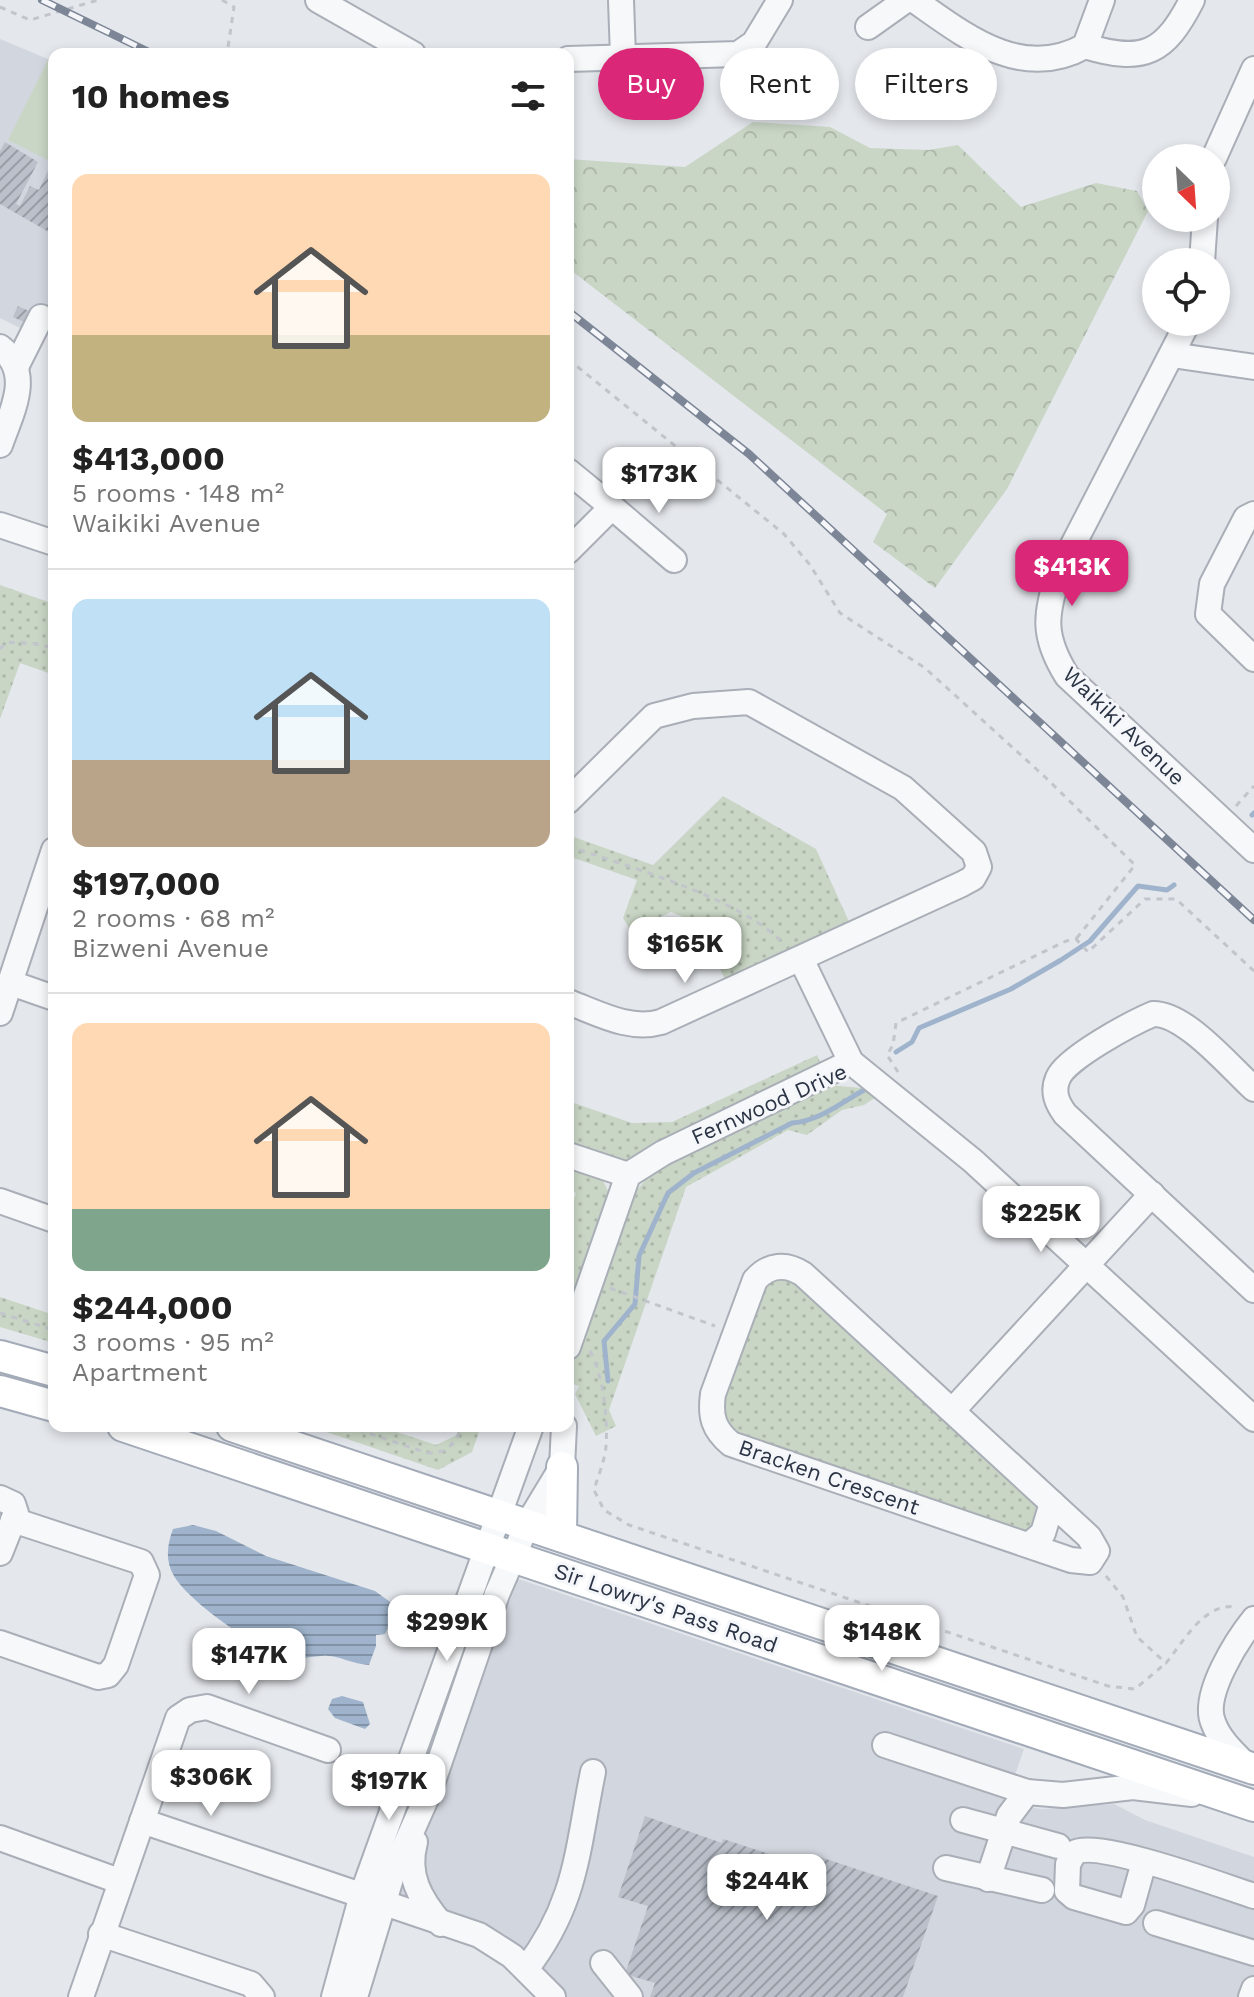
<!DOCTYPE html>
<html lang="en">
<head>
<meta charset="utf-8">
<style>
	body { margin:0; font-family:"Work Sans",sans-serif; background:#f6f6f6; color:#222; height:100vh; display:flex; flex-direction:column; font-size:30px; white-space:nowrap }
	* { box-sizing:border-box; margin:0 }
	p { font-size:26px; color:#767676 }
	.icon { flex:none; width:44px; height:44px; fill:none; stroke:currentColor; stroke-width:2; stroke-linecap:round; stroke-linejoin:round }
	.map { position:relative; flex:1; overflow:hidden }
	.details { position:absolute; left:48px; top:48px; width:526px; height:1384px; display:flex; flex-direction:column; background:#fff; border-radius:16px; box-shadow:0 4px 12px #0003 }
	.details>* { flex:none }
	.guide { position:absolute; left:598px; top:48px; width:536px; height:72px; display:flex; gap:16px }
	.needle { width:52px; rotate:155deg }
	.tools { position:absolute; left:1142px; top:144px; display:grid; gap:16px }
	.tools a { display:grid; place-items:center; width:88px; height:88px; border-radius:50%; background:#fff; box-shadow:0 4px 12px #0003; font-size:40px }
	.price { position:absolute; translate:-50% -68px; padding:0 18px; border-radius:16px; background:#fff; color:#222; font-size:26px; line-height:52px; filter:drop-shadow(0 2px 4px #0008) }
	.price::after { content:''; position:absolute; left:50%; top:48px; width:24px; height:18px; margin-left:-12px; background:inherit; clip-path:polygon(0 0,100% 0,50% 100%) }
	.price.active { background:#db2777; color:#fff }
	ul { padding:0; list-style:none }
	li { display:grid; align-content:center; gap:16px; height:424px; padding:0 24px }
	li+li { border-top:2px solid #e0e0e0 }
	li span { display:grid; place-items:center; height:248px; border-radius:16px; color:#555 }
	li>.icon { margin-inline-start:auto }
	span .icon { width:144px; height:144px; fill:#fffc; stroke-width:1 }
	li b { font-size:34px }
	h2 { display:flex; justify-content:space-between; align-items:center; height:96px; padding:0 24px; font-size:34px }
	.tag { padding:0 28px; border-radius:36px; background:#fff; box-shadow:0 4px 12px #0003; font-size:28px; line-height:72px }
	.tag.active { background:#db2777; color:#fff }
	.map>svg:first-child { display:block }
	.built { fill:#d2d6de }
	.green { fill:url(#green-dots) }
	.forest { fill:url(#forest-crowns) }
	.pitch { fill:#c9d6c5 }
	.water { fill:url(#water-rules) }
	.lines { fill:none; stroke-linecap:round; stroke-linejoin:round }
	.stream { stroke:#9fb4cc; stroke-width:5 }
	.building { fill:url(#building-hatch) }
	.minor-casing { stroke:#a9aeb7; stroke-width:28 }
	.major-casing { stroke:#a3abb8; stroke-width:34 }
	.path { stroke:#c2c5cb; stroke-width:3; stroke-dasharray:6 6; stroke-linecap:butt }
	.minor { stroke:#f7f8fa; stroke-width:24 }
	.major { stroke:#fff; stroke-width:30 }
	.rail-casing { stroke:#7d8696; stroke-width:8 }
	.rail { stroke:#f4f6f9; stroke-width:5; stroke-dasharray:15; stroke-linecap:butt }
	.labels { text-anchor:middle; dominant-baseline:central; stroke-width:6; stroke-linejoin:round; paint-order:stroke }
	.street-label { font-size:22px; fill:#2b3445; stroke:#f4f6f9 }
</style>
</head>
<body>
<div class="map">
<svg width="1254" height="1997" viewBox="0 0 1254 1997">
	<defs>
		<pattern id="green-dots" width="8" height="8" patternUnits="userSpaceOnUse" patternTransform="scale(2)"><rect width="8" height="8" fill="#c9d6c5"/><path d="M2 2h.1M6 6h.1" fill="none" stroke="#adb8ab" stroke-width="1.8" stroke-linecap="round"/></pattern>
		<pattern id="forest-crowns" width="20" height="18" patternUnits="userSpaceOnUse" patternTransform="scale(2)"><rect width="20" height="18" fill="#c9d6c5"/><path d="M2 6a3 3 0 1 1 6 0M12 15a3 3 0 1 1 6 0" fill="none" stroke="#adb8ab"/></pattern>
		<pattern id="water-rules" width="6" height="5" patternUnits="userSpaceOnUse" patternTransform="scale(2)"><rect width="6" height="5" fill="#9fb4cc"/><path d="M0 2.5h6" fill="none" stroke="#8293a7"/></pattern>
		<pattern id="building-hatch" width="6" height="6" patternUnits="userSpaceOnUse" patternTransform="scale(2)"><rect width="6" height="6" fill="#bbc0ca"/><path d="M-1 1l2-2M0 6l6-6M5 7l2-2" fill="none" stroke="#989da6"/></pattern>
	</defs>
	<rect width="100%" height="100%" fill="#e4e7ec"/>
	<g class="built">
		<path d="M0,39L48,59L54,56V338L25,324L22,329L0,318Z"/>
		<path d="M492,1570L1024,1749L1007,1798L1022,1806L1042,1809L1114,1804L1145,1820L1254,1857V1997H554L479,1935L384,1901Z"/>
	</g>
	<g class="green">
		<path d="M0,585L54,604V675L20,663L0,719Z"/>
		<path d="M723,796L816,849L851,926L727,984L700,924L671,912L631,931L623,918L637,880L568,856V835L653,865Z"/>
		<path d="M817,1055L822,1066L630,1162L568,1145V1101L632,1123L672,1122Z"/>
		<path d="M828,1085L862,1088L878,1096L864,1105L842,1110L807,1135L788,1130L686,1187L609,1410L616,1426L596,1436L575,1394L579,1386L570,1383L575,1355L633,1195L651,1173Z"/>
		<path d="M568,1164L601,1177L609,1193L568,1316V1216L576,1193L568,1189Z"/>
		<path d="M784,1274L791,1275L1038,1501L1044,1518L1025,1533L736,1436L718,1408L760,1286Z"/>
		<path d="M0,1297L54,1315V1343L0,1327Z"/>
		<path d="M309,1426H379L436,1445L457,1435L460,1426H481L472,1452L438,1470Z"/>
	</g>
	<path class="forest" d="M753,122L830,127L870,148L929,150L958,145L1021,207L1096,183L1137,191L1148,211L1007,489L935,588L873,542L887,514L568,268V159L685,167Z"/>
	<path class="pitch" d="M54,56V159L52,162L8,140L48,60Z"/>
	<g class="water">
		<path d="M193,1525L216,1531L266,1556L375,1591L393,1604L394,1615L385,1634L376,1635V1646L369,1665C353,1664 339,1656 328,1656C316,1655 303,1660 290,1658C262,1654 188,1601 174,1576C165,1561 167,1545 173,1529Z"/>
		<path d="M342,1696L363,1702L370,1724L365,1729L335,1718L328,1709L332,1699Z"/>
	</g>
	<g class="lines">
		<g class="stream">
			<path d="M1252,815L1254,813"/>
			<path d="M896,1052L912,1042L919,1028L1011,989L1061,960L1090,941L1138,886L1167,890L1174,885"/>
			<path d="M608,1381L604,1341L635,1304L639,1256L668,1193L694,1173L792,1123C819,1121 841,1103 864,1090"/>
		</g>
	</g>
	<g class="building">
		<path d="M5,142L38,162L16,204L20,206L30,186L39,190L50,166L54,168V235L0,204V151Z"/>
		<path d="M18,306L31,312L26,323L13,317Z"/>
		<path d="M645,1816L722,1843L723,1839L815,1869L820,1857L938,1896L903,1997H650L655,1983L625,1974L648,1906L618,1897Z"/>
	</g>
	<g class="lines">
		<g class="minor-casing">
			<g id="minor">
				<path d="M318,0L413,54"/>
				<path d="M621,0L623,57"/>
				<path d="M914,0C964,35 1021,82 1085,46L1102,0"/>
				<path d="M868,27L906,0"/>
				<path d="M1085,46C1144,64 1165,53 1192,0"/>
				<path d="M568,59L738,54L754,43L780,0"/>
				<path d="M1214,158L1254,69"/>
				<path d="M1202,262L1205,218"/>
				<path d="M1188,322L1059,572C1045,615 1042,636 1067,676L1254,850"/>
				<path d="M0,347C34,373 11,413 0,445"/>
				<path d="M1172,355L1254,367"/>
				<path d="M16,367L41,317"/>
				<path d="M568,471L612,507L568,551"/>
				<path d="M612,507L674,560"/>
				<path d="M1254,514L1246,518L1212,584L1208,614L1254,659"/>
				<path d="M0,525L54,543"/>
				<path d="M568,801L654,716L693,706L749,702L903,788L974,852L979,867L973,878L962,884L661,1022C629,1031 598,1013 568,1002"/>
				<path d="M801,959L851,1062L973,1161L1254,1419"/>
				<path d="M11,983L54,998"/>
				<path d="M0,1013L54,850"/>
				<path d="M1254,1089C1230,1067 1185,1013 1153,1014C1132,1023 1066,1058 1058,1078C1052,1092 1057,1103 1065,1114L1254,1290"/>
				<path d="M568,1155L628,1175"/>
				<path d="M0,1201L54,1220"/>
				<path d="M568,1347L628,1175L663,1153L851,1062"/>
				<path d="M952,1411L803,1274C786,1263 769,1264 755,1280L713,1394C710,1416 713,1429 731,1444L1071,1560L1090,1562L1097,1551L1089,1537L952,1411L1152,1194"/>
				<path d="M0,1498L13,1504L16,1513L0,1553"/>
				<path d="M1029,1545L1043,1533L1052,1503"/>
				<path d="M0,1643L98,1677L108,1675L116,1665L147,1575L141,1562L13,1520"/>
				<path d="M885,1745L1027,1792L1063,1795L1133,1787L1192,1794"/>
				<path d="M1248,1767C1235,1754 1219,1740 1213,1722C1202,1695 1237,1640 1254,1619"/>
				<path d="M963,1820L1058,1846"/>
				<path d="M142,1821L479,1935L512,1956L553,1997"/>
				<path d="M0,1838L119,1881"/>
				<path d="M415,1842C406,1875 420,1899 441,1924"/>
				<path d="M1144,1862L1132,1905L1126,1912L1074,1897L1067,1891L1068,1864L1074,1853C1096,1839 1223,1886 1254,1896"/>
				<path d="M946,1868L1042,1890"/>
				<path d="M988,1879L1009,1816L1027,1792"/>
				<path d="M1156,1923L1254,1953"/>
				<path d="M101,1934L251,1984L262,1997"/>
				<path d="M603,1963L630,1997"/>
				<path d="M526,1969C577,1903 577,1850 593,1772"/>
				<path d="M81,1997L178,1718L190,1710L207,1707L328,1750"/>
				<path d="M334,1997L362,1895L531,1426"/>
				<path d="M355,1997L392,1875L430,1790L497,1594L527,1525L562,1467L564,1426"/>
				<path d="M1251,1997L1254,1989"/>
			</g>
		</g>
		<g class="major-casing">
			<g id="major">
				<path d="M0,1356L54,1371"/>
				<path d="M0,1391L54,1406"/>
				<path d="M123,1426L1254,1806"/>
				<path d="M232,1426L1254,1769"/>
				<path d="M561,1536L562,1467"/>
			</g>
		</g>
		<g class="path">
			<path d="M222,0L234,7L227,54"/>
			<path d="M0,7L30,20L98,0"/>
			<path d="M568,359L784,534L810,565L840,613L925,668L1044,776L1135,865L1076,939"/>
			<path d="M0,649L6,642L40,644L54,649"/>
			<path d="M1236,806L1254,786"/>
			<path d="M568,846C629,867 737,897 782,942"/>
			<path d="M898,1072L887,1055L893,1045L896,1023L1066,941L1076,939L1088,952L1145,899H1176L1254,971"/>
			<path d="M610,1288L715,1326"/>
			<path d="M0,1313L54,1330"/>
			<path d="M590,1351C603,1375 608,1418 606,1446C605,1460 598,1476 594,1490L604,1510L629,1525L1108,1686L1135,1689L1166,1663"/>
			<path d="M347,1426L427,1453C447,1454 455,1444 462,1426"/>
			<path d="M1106,1576L1123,1597L1137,1637L1166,1663C1185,1640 1204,1602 1237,1607"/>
		</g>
		<use href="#minor" class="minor"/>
		<use href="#major" class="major"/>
		<g class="rail-casing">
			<g id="rail">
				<path d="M42,0L153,54"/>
				<path d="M568,311L749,454L1254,920"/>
			</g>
		</g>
		<use href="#rail" class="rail"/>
	</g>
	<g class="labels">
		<g class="street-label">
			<text transform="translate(1124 726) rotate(44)">Waikiki Avenue</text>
			<text transform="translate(769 1104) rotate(-24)">Fernwood Drive</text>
			<text transform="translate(829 1477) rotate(19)">Bracken Crescent</text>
			<text transform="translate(666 1608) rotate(19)">Sir Lowry's Pass Road</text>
		</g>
	</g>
</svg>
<div class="tools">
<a><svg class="needle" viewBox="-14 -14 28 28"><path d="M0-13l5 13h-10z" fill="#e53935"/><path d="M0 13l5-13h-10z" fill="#767676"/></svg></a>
<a><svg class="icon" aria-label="locate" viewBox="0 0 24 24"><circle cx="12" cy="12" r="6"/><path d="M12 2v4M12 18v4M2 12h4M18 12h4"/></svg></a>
</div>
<b class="price" style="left:659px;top:515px">$173K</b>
<b class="price active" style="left:1072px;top:608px">$413K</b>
<b class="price" style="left:685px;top:985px">$165K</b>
<b class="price" style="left:1041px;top:1254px">$225K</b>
<b class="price" style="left:447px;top:1663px">$299K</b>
<b class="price" style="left:882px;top:1673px">$148K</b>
<b class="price" style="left:249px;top:1696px">$147K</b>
<b class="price" style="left:211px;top:1818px">$306K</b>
<b class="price" style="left:389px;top:1822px">$197K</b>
<b class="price" style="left:767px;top:1922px">$244K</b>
<div class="guide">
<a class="tag active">Buy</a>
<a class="tag">Rent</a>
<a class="tag">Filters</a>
</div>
<section class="details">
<h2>10 homes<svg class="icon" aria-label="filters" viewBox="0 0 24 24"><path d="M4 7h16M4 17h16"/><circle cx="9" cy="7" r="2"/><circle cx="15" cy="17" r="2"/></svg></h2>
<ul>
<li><span style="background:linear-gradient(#ffd9b3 65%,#c2b280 0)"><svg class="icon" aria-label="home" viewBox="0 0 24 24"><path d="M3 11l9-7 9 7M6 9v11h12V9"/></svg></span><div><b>$413,000</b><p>5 rooms · 148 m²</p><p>Waikiki Avenue</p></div></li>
<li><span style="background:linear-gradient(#bfe0f5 65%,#b9a48a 0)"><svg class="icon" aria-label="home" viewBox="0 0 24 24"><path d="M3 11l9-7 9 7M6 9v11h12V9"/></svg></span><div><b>$197,000</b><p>2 rooms · 68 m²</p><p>Bizweni Avenue</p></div></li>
<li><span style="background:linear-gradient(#ffd9b3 75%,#7fa58c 0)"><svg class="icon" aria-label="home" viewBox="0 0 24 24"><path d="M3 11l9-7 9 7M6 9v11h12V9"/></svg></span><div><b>$244,000</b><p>3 rooms · 95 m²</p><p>Apartment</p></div></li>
</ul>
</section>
</div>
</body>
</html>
